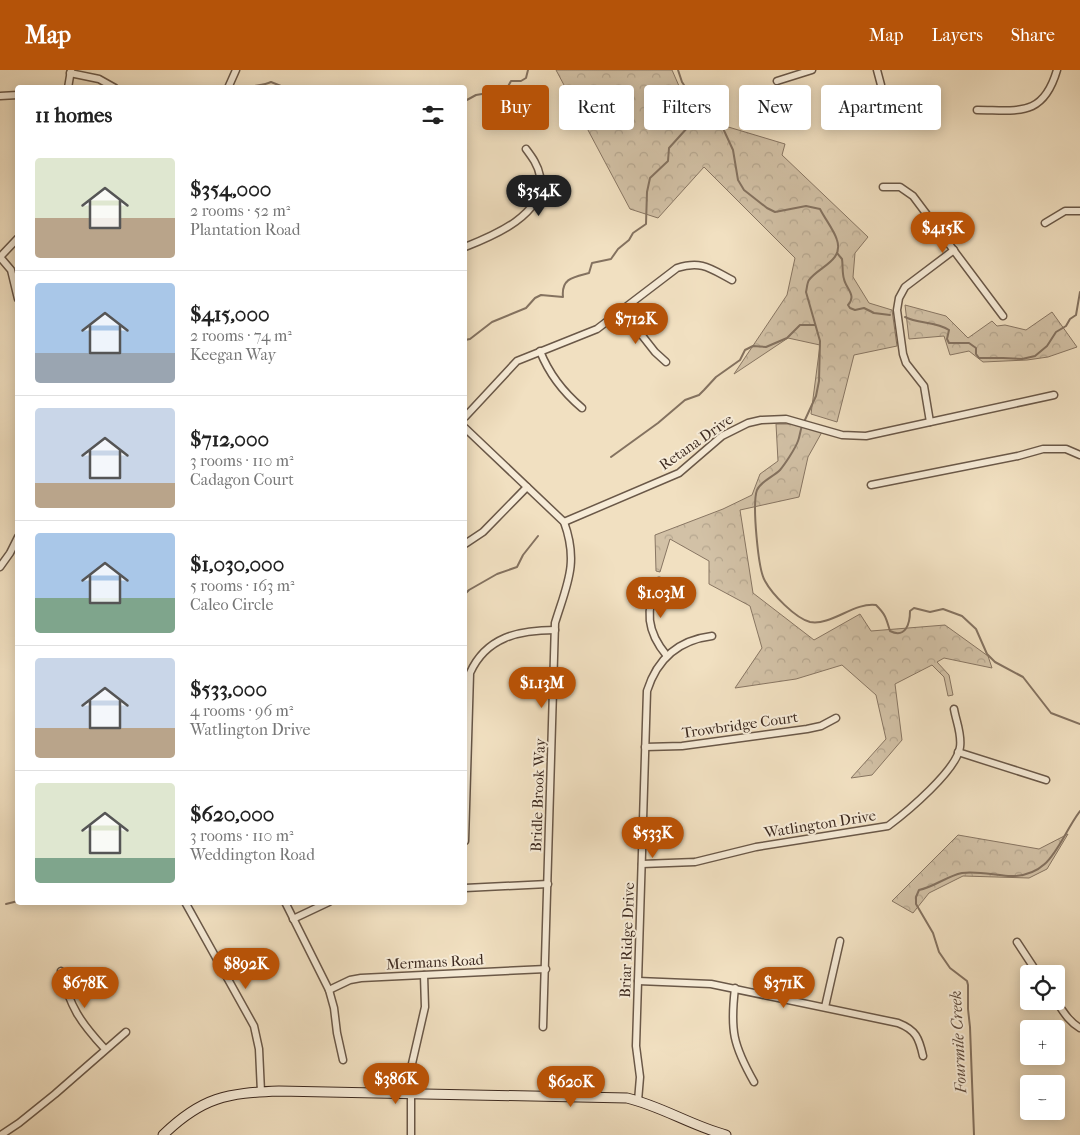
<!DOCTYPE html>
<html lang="en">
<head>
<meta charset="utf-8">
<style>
	body { margin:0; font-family:"IM FELL French Canon",serif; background:#f2f2f2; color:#222; height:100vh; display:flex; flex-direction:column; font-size:19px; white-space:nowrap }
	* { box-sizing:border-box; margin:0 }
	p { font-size:16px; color:#767676 }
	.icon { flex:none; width:28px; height:28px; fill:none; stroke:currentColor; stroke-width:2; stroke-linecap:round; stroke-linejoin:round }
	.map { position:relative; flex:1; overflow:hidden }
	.sheet { position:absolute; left:15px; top:15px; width:452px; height:820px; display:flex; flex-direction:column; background:#fff; border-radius:5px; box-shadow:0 2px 12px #0003 }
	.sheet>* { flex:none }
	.banner { position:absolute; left:482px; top:15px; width:475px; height:45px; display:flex; gap:10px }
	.fabs { position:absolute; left:1020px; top:895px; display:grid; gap:10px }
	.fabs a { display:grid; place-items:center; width:45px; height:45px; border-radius:5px; background:#fff; box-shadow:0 2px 12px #0003; font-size:25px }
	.price { position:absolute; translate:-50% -42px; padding:0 11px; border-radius:18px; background:#b45309; color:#fff; font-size:16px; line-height:32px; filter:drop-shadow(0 1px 2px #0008) }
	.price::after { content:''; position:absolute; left:50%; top:30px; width:15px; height:11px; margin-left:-8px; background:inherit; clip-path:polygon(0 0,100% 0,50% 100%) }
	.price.active { background:#222; color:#fff }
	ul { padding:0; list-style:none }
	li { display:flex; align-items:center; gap:15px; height:125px; padding:0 20px }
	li+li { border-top:1px solid #e0e0e0 }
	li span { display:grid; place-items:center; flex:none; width:140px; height:100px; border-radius:5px; color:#555 }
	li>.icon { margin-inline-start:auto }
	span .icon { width:60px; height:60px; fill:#fffc; stroke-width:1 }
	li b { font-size:21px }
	h2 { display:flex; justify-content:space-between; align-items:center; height:60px; padding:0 20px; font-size:21px }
	.tag { padding:0 18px; border-radius:5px; background:#fff; box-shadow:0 2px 12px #0003; font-size:18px; line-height:45px }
	.tag.active { background:#b45309; color:#fff }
	header { display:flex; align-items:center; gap:30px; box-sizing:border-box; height:70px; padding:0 25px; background:#b45309; color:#fff }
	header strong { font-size:24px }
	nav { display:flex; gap:28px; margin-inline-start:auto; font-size:18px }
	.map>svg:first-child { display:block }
	.forest { fill:url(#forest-crowns); stroke:#887663 }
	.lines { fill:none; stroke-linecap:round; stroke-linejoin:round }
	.stream { stroke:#847260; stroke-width:2 }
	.street-casing { stroke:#6a5848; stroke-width:9 }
	.secondary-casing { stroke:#3d2a20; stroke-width:11 }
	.street { stroke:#f6ebd7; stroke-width:6 }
	.secondary { stroke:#f6ebd7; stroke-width:9 }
	.labels { text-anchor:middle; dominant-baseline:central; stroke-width:4; stroke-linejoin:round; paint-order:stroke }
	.street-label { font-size:15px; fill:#3d2a20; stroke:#f6ebd7 }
	.water-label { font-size:16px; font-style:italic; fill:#614e40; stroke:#f6ebd7 }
</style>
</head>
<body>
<header>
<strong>Map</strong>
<nav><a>Map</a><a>Layers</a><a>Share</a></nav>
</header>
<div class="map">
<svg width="1080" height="1065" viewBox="0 0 1080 1065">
	<defs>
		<pattern id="forest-crowns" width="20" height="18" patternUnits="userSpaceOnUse" patternTransform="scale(1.25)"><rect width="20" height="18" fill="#d2c1a6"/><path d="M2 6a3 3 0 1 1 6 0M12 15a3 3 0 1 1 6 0" fill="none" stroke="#b5a68f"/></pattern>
	</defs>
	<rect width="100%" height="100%" fill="#f1e0c1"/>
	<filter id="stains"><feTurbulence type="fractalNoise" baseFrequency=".004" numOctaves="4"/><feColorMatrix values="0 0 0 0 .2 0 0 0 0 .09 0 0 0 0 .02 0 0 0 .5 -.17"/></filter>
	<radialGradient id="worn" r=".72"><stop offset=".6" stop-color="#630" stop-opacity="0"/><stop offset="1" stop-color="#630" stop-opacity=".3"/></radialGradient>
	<g class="forest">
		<path d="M556,0H672L679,16L696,34L700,31L725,56L785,74L782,85L868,167L855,183L853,207L869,233L892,240L897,276L854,285L837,352L811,344L820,275L788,268L734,304L787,225L795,188L704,97L658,148L630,139Z"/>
		<path d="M905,235L946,246L968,268L992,251L997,256L1005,255L1026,260L1052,242L1077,277L1048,287L1027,290L983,292L969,281L950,285L944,266L909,269Z"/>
		<path d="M776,354H792L822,362L808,387L799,427L740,440L753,523L814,570L860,544L871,561L945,555L988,586L992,598L944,588L937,592L949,605L953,625L948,626L944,607L932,595L895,614L902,670L872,705L851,708L886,669L876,625L842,595L796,609L735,618L762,578L750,536L709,514V491L670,469L660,502L656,501L655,465L723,439L752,425L760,404L778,391Z"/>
		<path d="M1068,764L1047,799L1029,808L963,806L929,823L913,843L892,831L958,765L1039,779Z"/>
	</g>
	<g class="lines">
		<g class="stream">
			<path d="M678,0L682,12L690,24L707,38L721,54L733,80L738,110L744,120L767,138L775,142L806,136L820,139C825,149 834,160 837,170C844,191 818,197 809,210C807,213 807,218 806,222L820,271L819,311L816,326L804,352"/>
			<path d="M246,18C255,15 263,16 271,12L286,18"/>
			<path d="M465,31L476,25L506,20L511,11H521L526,8L528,0"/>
			<path d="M837,183L842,189C843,195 842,203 844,209C846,219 857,225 848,235L850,238L855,240L864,238L874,243L890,245"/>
			<path d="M905,247C918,254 936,251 949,260L947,269L949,273H969L976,278V284L979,288H1003L1022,289L1035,286L1047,276L1056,262L1066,256L1070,249L1076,245L1080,222"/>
			<path d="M465,270L470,269L492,252L526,238L535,228L541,225L563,227C561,208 574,207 589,203L592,193L611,189L618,179L629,170L633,163L646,154L647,122L650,108L668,91L669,78L688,57L695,52L700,33"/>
			<path d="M802,356C800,361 800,366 798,371C795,379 785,394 780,400C773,407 761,411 757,420C752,433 758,500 765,511C772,524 795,548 810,552C831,556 854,532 876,535C886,545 886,548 890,561C906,569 910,553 910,541L914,538L930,542L943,539L962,546L976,559L987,584L995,592L1023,607L1051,643L1080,654"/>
			<path d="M611,387L658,353L685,330L699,325L704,320L716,307L740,290L745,280L753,276L766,277L787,268L800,255H815"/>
			<path d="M465,524L469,520L497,504L517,497L523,485L538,466"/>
			<path d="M6,834L18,831"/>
			<path d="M974,1065L970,957L968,939V915L967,911L950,898L939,882L933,863L916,834V827L919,820C934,817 947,806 962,803C978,801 993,805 1008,806C1053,808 1058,770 1080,741"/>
		</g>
		<g class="street-casing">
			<g id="street">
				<path d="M877,0L881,15L882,27"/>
				<path d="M70,3L99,9L115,18"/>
				<path d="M777,11L812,0"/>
				<path d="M68,18L71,0"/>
				<path d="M228,18L236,0"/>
				<path d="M0,26L18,25"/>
				<path d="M977,40C1018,40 1043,48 1057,0"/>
				<path d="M883,117H900L913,126L1003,246"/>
				<path d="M1045,153L1065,141H1080"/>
				<path d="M465,177C493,166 547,144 540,106C538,95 532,87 526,79"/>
				<path d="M0,187L11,200L18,229"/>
				<path d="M0,187L18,168"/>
				<path d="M622,240L655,282L666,292"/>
				<path d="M540,281C549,304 563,322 582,338"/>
				<path d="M465,347L517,291L597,259L677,198C702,190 711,199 732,210"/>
				<path d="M930,352L924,316L906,293L903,284L897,240L899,228L905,217L954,180"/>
				<path d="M465,358L564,452C579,493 567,514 555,553L543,957"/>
				<path d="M871,415L1018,386L1043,379H1066L1080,385"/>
				<path d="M564,452L679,403L722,366L748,353L761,350L786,349L842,365L866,366L1054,325"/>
				<path d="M465,474L483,462L527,417"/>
				<path d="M0,497L10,483L18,467"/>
				<path d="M659,511C644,540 647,562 667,586"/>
				<path d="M645,677L682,676L807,659L821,656L836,648"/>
				<path d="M958,682L1046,710"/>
				<path d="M465,771L470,603C486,567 519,560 555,560"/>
				<path d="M642,794L695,792L756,777L888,756C907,742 957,700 960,677C962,664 956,651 954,639"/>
				<path d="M465,818L548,814"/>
				<path d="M185,832L254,956L259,979L261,1022"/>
				<path d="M285,832L329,920L334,938L337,963L343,990"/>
				<path d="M293,849L329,832"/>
				<path d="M1017,872L1038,904"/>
				<path d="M61,901C70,937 80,952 105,979"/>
				<path d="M638,911L711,914L898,953C916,960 919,968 923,986"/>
				<path d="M735,918C730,960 733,975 754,1012"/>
				<path d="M329,920L350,910L361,908L546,899"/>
				<path d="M1056,931C1063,941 1069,952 1080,958"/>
				<path d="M825,937L840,871"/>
				<path d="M638,1031L640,1007L636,976L647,621C657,589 679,570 712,566"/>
				<path d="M1,1065L19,1053L55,1024L126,962"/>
				<path d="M411,1065V998L425,937L424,905"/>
			</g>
		</g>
		<g class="secondary-casing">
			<path id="secondary" d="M163,1065C202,1027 227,1023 279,1021L627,1028C661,1036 692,1056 726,1065"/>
		</g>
		<use href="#street" class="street"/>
		<use href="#secondary" class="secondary"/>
	</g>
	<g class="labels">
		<g class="street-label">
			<text transform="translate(696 372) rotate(-35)">Retana Drive</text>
			<text transform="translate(740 655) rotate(-8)">Trowbridge Court</text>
			<text transform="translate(538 725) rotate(-88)">Bridle Brook Way</text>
			<text transform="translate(820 754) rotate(-9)">Watlington Drive</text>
			<text transform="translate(627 870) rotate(-88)">Briar Ridge Drive</text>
			<text transform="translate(435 892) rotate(-3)">Mermans Road</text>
		</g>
		<g class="water-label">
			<text transform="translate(958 972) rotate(-93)">Fourmile Creek</text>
		</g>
	</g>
	<rect width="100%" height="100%" filter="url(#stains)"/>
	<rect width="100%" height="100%" fill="url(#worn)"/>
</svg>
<div class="fabs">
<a><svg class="icon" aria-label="locate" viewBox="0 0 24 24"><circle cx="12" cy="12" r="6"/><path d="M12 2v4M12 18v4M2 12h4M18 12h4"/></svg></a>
<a>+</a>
<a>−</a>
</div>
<b class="price active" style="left:539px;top:147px">$354K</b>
<b class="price" style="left:943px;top:184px">$415K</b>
<b class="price" style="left:636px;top:275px">$712K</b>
<b class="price" style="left:661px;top:549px">$1.03M</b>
<b class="price" style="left:542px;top:639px">$1.13M</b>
<b class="price" style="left:653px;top:789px">$533K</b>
<b class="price" style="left:246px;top:920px">$892K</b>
<b class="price" style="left:85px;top:939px">$678K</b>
<b class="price" style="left:784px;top:939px">$371K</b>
<b class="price" style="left:396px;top:1035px">$386K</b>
<b class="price" style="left:571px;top:1038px">$620K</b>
<div class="banner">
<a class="tag active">Buy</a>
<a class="tag">Rent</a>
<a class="tag">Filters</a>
<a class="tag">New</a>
<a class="tag">Apartment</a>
</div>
<section class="sheet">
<h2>11 homes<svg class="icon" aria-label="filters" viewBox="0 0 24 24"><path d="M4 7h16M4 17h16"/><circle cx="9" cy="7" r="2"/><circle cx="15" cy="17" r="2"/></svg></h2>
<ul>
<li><span style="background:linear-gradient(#dfe7d0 60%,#b9a48a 0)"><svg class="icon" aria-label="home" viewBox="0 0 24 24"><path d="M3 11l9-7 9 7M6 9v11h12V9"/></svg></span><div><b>$354,000</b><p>2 rooms · 52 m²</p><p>Plantation Road</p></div></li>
<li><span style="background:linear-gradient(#a9c7e8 70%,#9aa5b1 0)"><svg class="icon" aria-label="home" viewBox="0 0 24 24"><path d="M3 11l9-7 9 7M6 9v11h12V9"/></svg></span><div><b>$415,000</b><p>2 rooms · 74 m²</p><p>Keegan Way</p></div></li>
<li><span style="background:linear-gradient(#c9d6e8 75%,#b9a48a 0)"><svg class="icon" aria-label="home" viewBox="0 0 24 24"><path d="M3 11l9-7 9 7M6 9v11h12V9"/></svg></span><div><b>$712,000</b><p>3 rooms · 110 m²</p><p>Cadagon Court</p></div></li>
<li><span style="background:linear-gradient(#a9c7e8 65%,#7fa58c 0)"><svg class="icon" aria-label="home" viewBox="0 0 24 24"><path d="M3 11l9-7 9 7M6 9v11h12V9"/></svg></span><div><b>$1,030,000</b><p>5 rooms · 163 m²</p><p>Caleo Circle</p></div></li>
<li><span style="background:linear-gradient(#c9d6e8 70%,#b9a48a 0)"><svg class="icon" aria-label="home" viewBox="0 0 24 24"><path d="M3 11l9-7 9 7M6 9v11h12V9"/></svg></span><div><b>$533,000</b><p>4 rooms · 96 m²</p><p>Watlington Drive</p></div></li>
<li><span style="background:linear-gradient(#dfe7d0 75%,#7fa58c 0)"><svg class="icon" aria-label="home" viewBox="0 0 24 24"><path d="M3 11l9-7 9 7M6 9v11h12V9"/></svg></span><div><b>$620,000</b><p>3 rooms · 110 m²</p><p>Weddington Road</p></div></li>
</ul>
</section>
</div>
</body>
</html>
